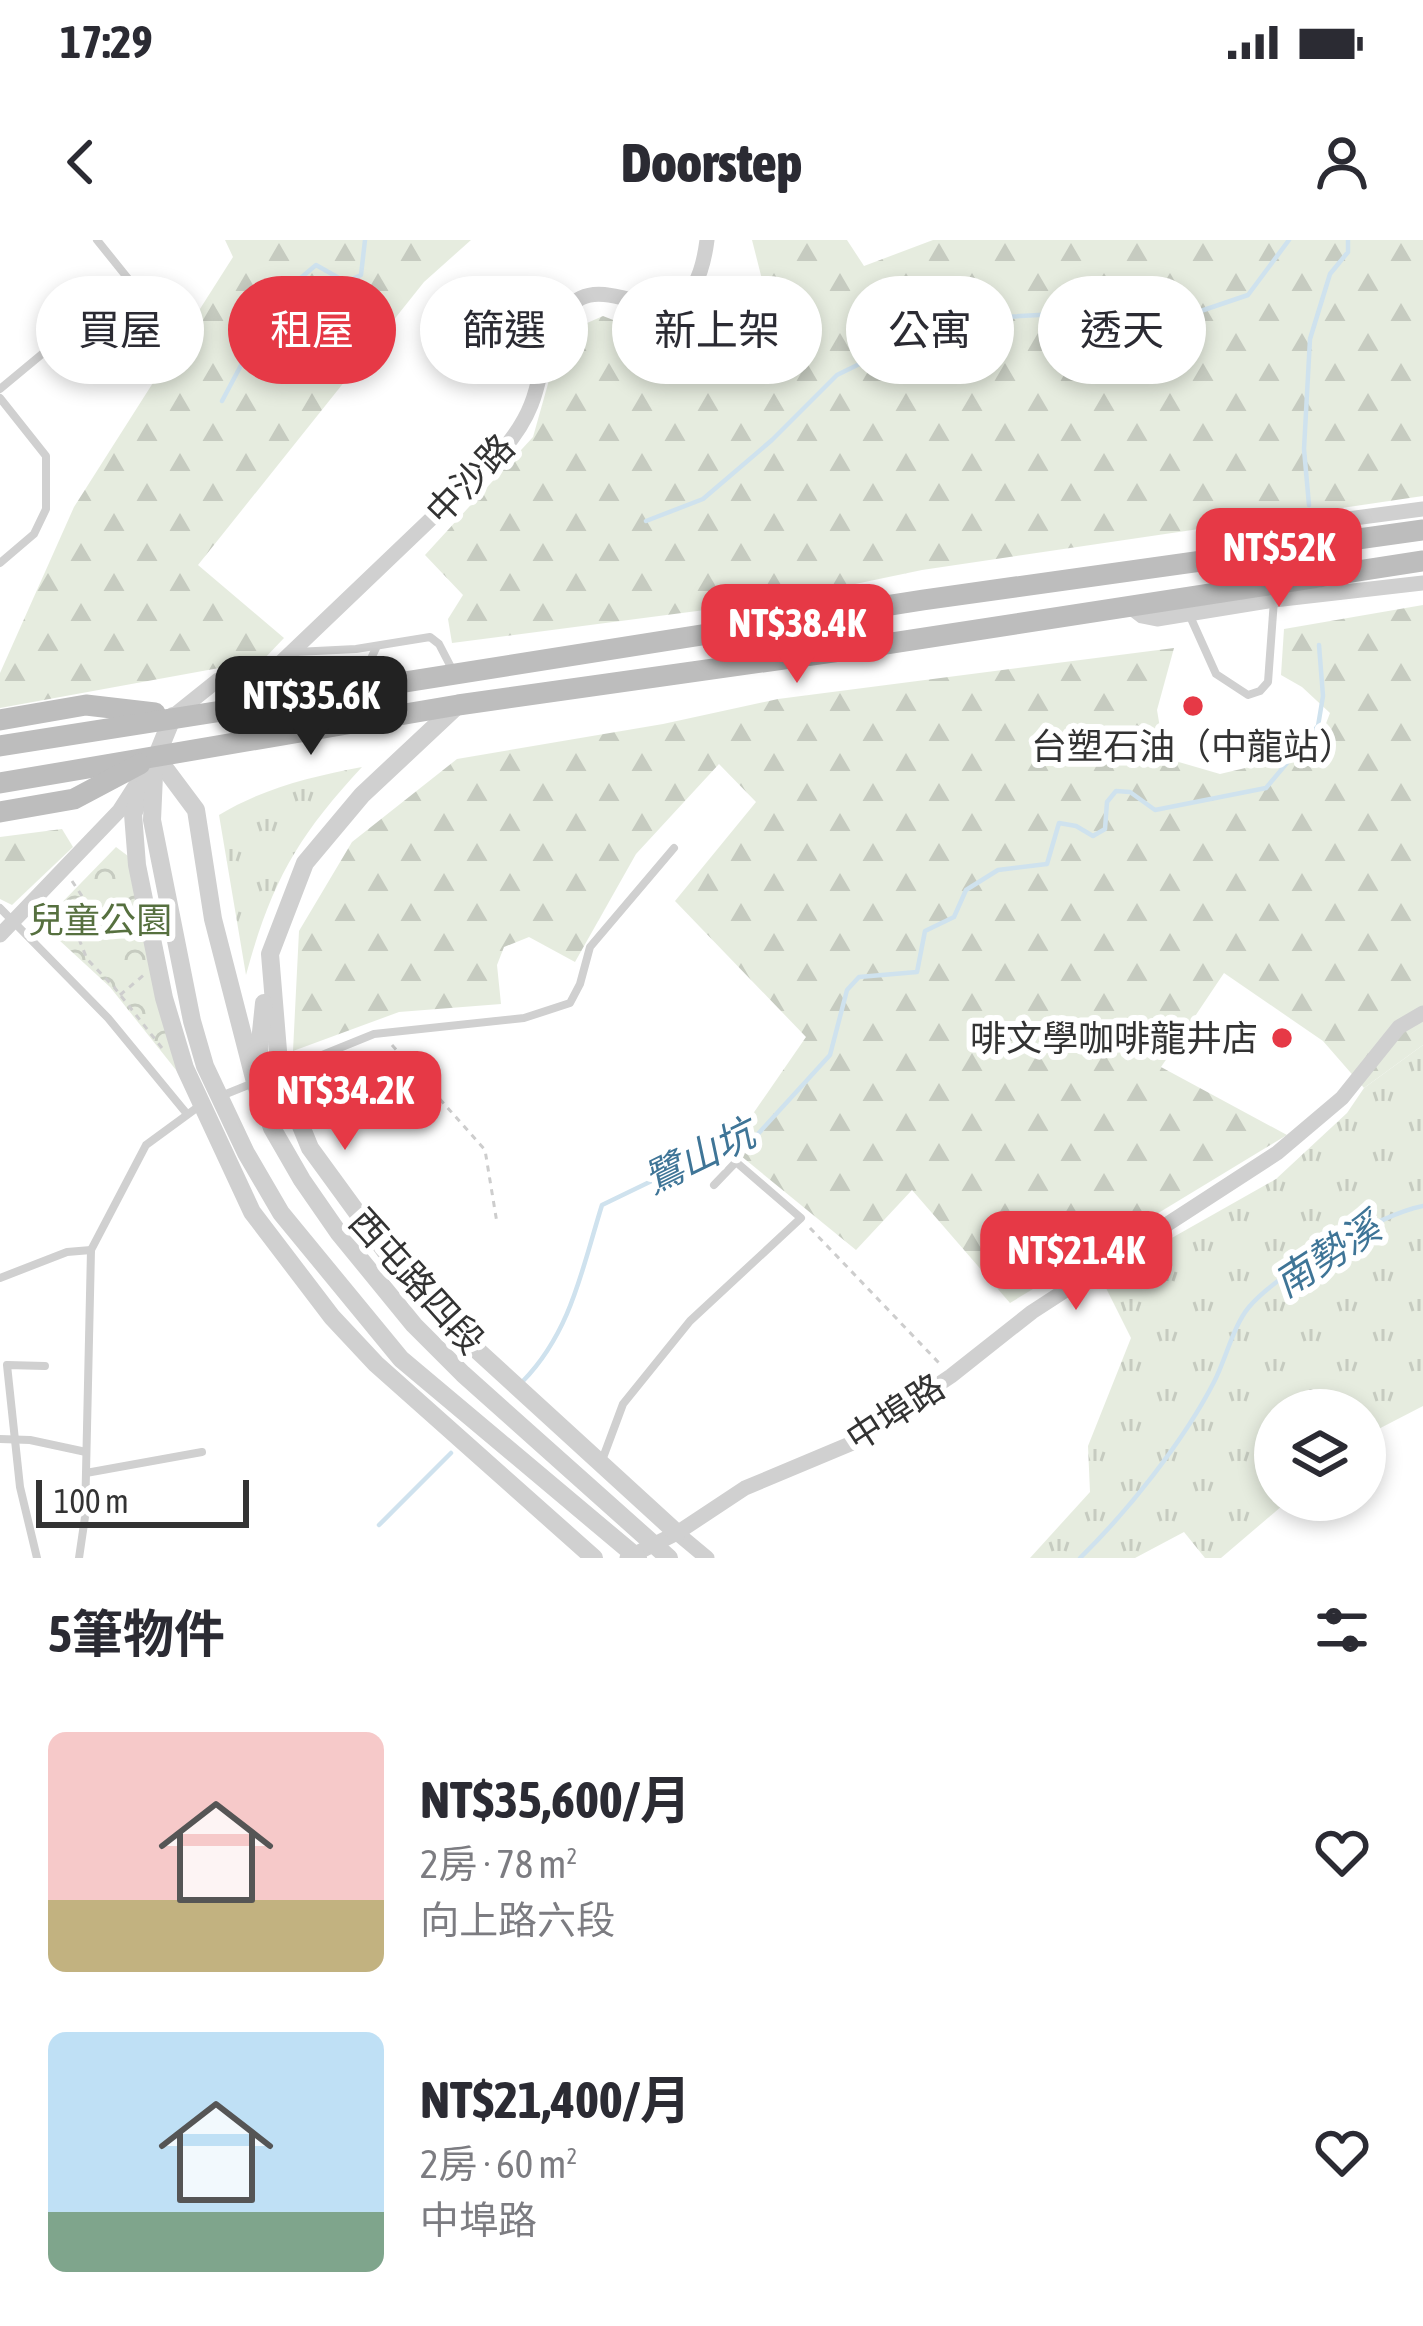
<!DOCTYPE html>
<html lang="zh-TW">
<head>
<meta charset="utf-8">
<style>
	body { margin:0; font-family:"Asap Condensed","Noto Sans TC",sans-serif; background:#f2f2f3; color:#2b2b33; height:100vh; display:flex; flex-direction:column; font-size:45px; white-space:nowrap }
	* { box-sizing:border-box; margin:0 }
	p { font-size:39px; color:#7c7c81 }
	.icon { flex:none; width:66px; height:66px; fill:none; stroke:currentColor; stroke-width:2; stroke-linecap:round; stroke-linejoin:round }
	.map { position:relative; height:1318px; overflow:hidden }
	.drawer { display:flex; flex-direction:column; background:#fff; flex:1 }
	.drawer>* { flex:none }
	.top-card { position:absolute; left:36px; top:36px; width:1353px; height:108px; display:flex; gap:24px }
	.tools { position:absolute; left:1254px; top:1149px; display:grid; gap:24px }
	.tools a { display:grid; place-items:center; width:132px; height:132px; border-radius:50%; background:#fff; box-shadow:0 6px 18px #0003; font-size:60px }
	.scale { position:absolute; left:36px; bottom:30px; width:213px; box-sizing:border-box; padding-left:12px; border:6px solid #333; border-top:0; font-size:33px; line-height:42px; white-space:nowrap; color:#333; -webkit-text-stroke:9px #fff; paint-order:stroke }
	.price { position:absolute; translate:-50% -102px; padding:0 27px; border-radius:24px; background:#e63946; color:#fff; font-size:39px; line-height:78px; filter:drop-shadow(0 3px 6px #0008) }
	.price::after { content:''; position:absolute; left:50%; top:72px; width:36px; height:27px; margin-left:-18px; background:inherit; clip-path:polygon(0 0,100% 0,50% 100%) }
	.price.current { background:#222; color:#fff }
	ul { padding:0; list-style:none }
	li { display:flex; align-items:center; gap:36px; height:300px; padding:0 48px }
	li span { display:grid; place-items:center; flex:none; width:336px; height:240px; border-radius:18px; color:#555 }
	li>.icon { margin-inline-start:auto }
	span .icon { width:144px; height:144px; fill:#fffc; stroke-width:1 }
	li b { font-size:51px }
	h2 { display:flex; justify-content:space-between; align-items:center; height:144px; padding:0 48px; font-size:51px }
	.tag { padding:0 42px; border-radius:54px; background:#fff; box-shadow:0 6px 18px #0003; font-size:42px; line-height:108px }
	.tag.current { background:#e63946; color:#fff }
	.status { display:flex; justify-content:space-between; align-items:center; height:84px; padding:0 60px; background:#fff; direction:ltr }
	.status svg { height:33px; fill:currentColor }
	header { display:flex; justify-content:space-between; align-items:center; height:156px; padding:0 48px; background:#fff; font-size:54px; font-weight:800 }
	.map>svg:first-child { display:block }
	.grass { fill:url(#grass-tufts) }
	.forest { fill:url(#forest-firs) }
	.park { fill:url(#park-crowns) }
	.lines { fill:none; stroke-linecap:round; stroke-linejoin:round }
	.stream { stroke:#cfe2ee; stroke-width:4.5 }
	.path { stroke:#cdcdcd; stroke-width:3; stroke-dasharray:6 6; stroke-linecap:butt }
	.service { stroke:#d0d0d0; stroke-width:8 }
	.minor { stroke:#d0d0d0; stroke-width:15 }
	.tertiary { stroke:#d0d0d0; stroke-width:18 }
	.secondary { stroke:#bdbdbd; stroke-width:21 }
	.poi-dot { fill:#e63946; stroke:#fff; stroke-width:4.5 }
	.labels { text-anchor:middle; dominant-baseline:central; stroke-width:12; stroke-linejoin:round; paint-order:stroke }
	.street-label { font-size:36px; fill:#333; stroke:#fff }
	.poi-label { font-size:36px; fill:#333; stroke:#fff }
	.park-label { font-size:36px; fill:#56703f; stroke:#fff }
	.water-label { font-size:39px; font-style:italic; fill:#3f7597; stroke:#fff }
</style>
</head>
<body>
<div class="status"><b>17:29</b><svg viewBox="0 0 49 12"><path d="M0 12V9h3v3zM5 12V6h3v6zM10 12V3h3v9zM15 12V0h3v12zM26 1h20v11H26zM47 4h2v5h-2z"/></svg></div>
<header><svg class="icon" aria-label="back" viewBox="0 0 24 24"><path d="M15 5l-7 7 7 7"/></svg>Doorstep<svg class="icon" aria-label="person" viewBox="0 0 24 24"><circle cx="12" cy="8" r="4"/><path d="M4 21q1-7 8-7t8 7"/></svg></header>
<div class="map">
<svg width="1423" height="1318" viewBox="0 0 1423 1318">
	<defs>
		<pattern id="grass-tufts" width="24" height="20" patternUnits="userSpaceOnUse" patternTransform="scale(3)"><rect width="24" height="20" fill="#e6ecdf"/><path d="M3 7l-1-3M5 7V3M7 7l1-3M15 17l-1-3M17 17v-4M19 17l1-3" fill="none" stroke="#c6cbc0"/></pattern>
		<pattern id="forest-firs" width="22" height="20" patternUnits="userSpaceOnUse" patternTransform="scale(3)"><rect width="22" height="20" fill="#e6ecdf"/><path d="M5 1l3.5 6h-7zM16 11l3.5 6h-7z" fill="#c6cbc0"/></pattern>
		<pattern id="park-crowns" width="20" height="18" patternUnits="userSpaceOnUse" patternTransform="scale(3)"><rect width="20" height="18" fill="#e6ecdf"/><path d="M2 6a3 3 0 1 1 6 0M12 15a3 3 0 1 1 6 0" fill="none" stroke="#c6cbc0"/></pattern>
	</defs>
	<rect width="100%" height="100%" fill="#fff"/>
	<g class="grass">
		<path d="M362,527C297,597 271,643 246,735L219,575C264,548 310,537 362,527Z"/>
		<path d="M1423,805V1166L1365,1196V1170H1275V1260H1289L1221,1318H1205L1184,1292L1135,1318H1030L1090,1252L1088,1206L1131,1098L1101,1038L1276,939L1347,873L1364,848Z"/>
	</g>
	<g class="forest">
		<path d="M225,0H471L424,42L198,325L284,398L263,420L0,468V433L74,267L233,17Z"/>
		<path d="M752,0H847L864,26L933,0H1423V256L922,330L774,361L452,403L448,379L463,355L425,315L533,197L562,94L603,76L715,120L768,63Z"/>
		<path d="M1423,365V805L1364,848L1323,801L1224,733L1161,827L1287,895L1010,1063L912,950L856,1010L730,907L806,797L675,661L756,562L719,524L636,614L575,722L529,697L504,707L497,725L501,764L399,772L293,811L299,691L352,602L457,519L663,484L778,459L1174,408L1157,470L1165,518L1220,534L1262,524L1312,520L1330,473L1302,447L1281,435L1284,389Z"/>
		<path d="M62,589L73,607L12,665L0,659V597Z"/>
	</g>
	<path class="park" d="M116,607L128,616L184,840L110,747L46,688L45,680Z"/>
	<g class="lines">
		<g class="stream">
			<path d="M222,161L247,114L251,62L265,48L290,47L316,25L346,42L361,35L365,0"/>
			<path d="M1309,265L1304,209L1310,99L1330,34L1348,12V0"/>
			<path d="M646,281L703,259L772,200L837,135L949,80L1111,71L1186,76L1248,55L1289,0"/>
			<path d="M523,1141C571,1092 582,1029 602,965L664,935L713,901L757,895L830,815L847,750L859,737L917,732L925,691L954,677L966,650L998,630L1047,624L1059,583L1076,586L1093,596L1105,589L1107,562L1116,551L1130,552L1155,570L1266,548L1318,486L1323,456L1319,405"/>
			<path d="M379,1285L451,1213"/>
			<path d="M1080,1318C1128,1271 1183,1202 1214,1142C1226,1119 1233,1086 1249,1067C1277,1033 1380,974 1423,966"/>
		</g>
		<g class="path">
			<path d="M72,641L82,656L80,664"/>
			<circle cx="76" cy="682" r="17"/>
			<path d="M117,670L118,665L108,663L111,673L117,670L131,675"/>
			<path d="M38,679L57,682"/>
			<path d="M79,699L87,719L114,747L162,808"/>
			<path d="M120,755L145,734"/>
			<path d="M392,805L485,910L497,983"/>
			<path d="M810,988L940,1124"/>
		</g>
		<g class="service">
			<path d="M0,149L130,41L97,0"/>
			<path d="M0,158L46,216V269L34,294L0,323"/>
			<path d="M1189,374L1216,434L1248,455L1260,451L1268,442L1274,360"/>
			<path d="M296,412L356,409L430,397L439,404L453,431"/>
			<path d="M360,442L376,408"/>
			<path d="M0,668L108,778L187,874"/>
			<path d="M221,856L374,794L524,778L570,763L580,744L590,707L674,608"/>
			<path d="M0,1038L67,1012L91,1010"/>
			<path d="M0,1199L30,1200L86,1212"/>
			<path d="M601,1223L623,1164L690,1081L801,978L736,922L714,945"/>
			<path d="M86,1233L202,1212"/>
			<path d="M37,1318L20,1247L7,1125L45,1126"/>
			<path d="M79,1318L85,1277L91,1010L146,905L202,864"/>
		</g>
		<g class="minor">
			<path d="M1236,313L1243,300L1257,291L1423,269"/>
			<path d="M1129,366L1142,376L1157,379L1274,360L1423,343"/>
			<path d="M173,476L218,440L275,428L501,212C514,197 524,183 531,165C546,130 542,77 581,58C623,37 692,116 707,0"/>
			<path d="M0,695L119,571L144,532"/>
			<path d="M677,1293L707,1318"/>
			<path d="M627,1318L677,1293L745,1248L850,1204L951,1136L1032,1072L1277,913L1342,858L1399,787L1423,773"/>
		</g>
		<g class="tertiary">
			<path d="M458,465L362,555L305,623L270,714L280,835L310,908L404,1037L467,1101L677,1293"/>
			<path d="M173,476L133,574L137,625L164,758L185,828L252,972L332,1077L376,1124L594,1318"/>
			<path d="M155,515L196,570L213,679L255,842L272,888L302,940L338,992L414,1085L463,1134L669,1318"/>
			<path d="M154,535L152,580L192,781L205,826L246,913L281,973L401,1119L638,1318"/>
			<path d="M257,831L264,763"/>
		</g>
		<g class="secondary">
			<path d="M0,480L86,465L155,473"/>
			<path d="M0,506L923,360L1423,290"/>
			<path d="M0,543L458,465L840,411L1423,321"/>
			<path d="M0,572L74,559L140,524"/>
		</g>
	</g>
	<g class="poi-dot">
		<circle cx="1193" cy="466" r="12"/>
		<circle cx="1282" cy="798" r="12"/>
	</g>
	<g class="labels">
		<g class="street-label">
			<text transform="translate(470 239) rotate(-46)">中沙路</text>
			<text transform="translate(417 1041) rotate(48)">西屯路四段</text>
			<text transform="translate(895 1172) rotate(-33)">中埠路</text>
		</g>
		<g class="poi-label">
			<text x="1193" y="506">台塑石油（中龍站）</text>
			<text x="1258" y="798" text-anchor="end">啡文學咖啡龍井店</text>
		</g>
		<g class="park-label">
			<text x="100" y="680">兒童公園</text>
		</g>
		<g class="water-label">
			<text transform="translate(699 916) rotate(-26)">鷺山坑</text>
			<text transform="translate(1327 1015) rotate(-33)">南勢溪</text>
		</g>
	</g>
</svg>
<div class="tools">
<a><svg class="icon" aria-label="layers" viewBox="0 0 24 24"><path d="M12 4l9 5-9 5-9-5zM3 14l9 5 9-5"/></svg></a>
</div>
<div class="scale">100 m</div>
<b class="price" style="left:1279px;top:370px">NT$52K</b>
<b class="price" style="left:797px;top:446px">NT$38.4K</b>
<b class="price current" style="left:311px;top:518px">NT$35.6K</b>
<b class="price" style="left:345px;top:913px">NT$34.2K</b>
<b class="price" style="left:1076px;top:1073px">NT$21.4K</b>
<div class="top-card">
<a class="tag">買屋</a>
<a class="tag current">租屋</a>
<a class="tag">篩選</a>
<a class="tag">新上架</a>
<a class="tag">公寓</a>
<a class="tag">透天</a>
</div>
</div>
<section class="drawer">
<h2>5筆物件<svg class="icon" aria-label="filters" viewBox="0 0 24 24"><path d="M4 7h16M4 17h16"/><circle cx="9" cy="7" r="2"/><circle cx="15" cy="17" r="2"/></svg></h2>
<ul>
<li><span style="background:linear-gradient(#f6c9c9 70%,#c2b280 0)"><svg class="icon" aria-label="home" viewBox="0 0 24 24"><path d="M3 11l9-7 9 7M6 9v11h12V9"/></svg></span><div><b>NT$35,600/月</b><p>2房 · 78 m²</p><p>向上路六段</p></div><svg class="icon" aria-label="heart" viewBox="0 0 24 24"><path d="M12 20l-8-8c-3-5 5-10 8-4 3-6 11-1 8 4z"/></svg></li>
<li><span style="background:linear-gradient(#bfe0f5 75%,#7fa58c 0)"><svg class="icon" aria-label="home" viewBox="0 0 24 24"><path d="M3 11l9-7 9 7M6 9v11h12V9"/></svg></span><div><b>NT$21,400/月</b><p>2房 · 60 m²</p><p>中埠路</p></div><svg class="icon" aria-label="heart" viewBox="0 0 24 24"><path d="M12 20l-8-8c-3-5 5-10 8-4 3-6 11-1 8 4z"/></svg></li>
</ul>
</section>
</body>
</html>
